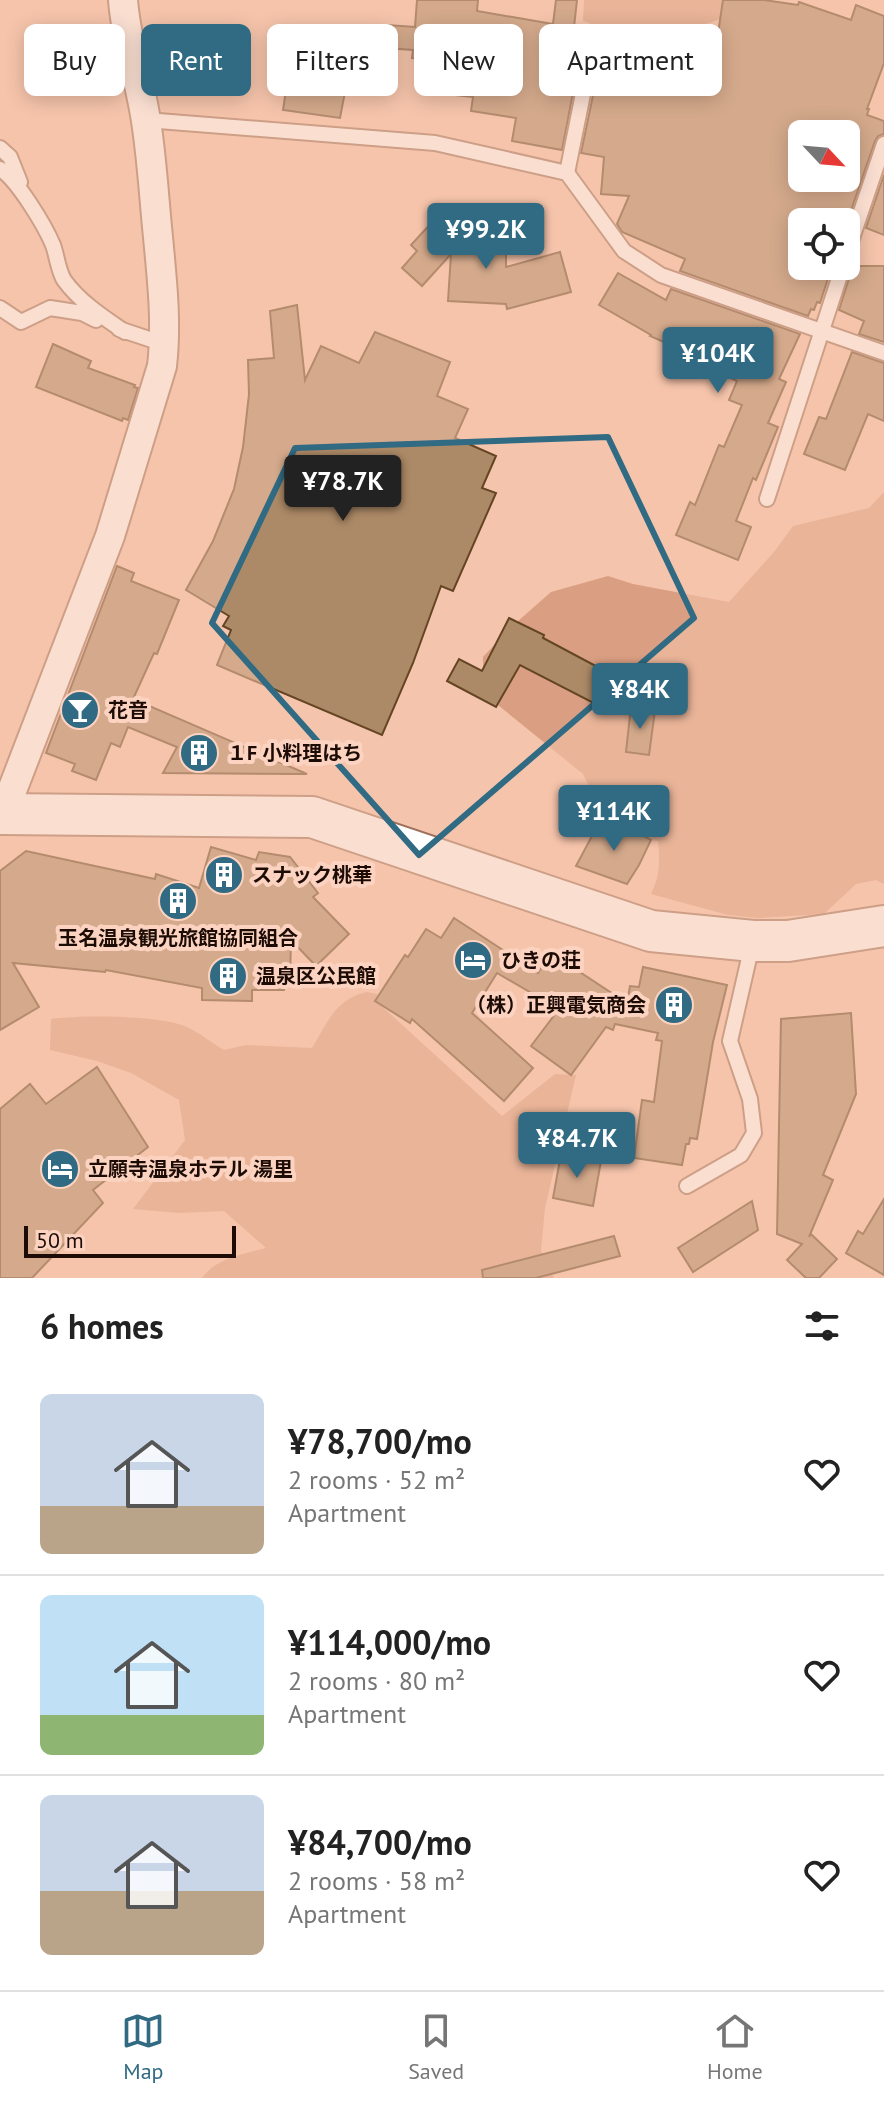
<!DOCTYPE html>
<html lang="en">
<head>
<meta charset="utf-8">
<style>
	body { margin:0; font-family:"PT Sans","Noto Sans JP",sans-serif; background:#f6f6f6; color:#222; height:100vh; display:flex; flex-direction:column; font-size:30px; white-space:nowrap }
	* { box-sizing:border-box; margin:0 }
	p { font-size:26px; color:#767676 }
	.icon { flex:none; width:44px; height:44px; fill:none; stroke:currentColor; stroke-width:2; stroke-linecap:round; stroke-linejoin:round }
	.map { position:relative; height:1278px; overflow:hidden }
	.side { display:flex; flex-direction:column; background:#fff; flex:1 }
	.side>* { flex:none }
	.hud { position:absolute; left:24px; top:24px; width:836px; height:72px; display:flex; gap:16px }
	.needle { width:52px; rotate:116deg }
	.buttons { position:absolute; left:788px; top:120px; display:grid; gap:16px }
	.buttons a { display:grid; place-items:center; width:72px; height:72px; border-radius:12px; background:#fff; box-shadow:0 4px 20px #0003; font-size:40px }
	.scale { position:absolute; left:24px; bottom:20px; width:212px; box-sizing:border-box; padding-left:8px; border:4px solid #1d0c05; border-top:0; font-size:22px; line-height:28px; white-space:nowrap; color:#1d0c05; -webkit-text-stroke:6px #fbd3c0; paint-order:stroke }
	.price { position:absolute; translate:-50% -68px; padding:0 18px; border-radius:8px; background:#306b83; color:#fff; font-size:26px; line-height:52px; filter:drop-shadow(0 2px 4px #0008) }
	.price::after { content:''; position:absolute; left:50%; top:48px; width:24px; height:18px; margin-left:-12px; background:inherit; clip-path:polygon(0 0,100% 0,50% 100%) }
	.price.selected { background:#222; color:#fff }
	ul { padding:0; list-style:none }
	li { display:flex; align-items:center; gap:24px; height:200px; padding:0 40px }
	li+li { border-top:2px solid #e0e0e0 }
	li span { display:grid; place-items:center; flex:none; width:224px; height:160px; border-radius:12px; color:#555 }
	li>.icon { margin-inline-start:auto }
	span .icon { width:96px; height:96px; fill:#fffc; stroke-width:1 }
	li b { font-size:34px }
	h2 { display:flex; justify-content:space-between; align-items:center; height:96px; padding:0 40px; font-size:34px }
	.chip { padding:0 28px; border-radius:12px; background:#fff; box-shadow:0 4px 20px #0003; font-size:28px; line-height:72px }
	.chip.selected { background:#306b83; color:#fff }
	.dock { display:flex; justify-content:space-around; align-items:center; height:112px; border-top:2px solid #e0e0e0; background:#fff; font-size:22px; color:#767676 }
	.dock a { display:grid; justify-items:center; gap:4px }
	.dock .selected { color:#306b83 }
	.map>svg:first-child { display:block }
	.green { fill:#da9f82 }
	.building { fill:#ad8a67; stroke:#644523; stroke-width:2; fill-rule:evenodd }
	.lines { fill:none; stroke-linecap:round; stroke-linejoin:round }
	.lane-casing { stroke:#9d715c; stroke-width:18 }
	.street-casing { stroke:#9d715c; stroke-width:32 }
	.secondary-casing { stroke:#9d715c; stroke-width:44 }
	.lane { stroke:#fff; stroke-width:14 }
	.street { stroke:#fff; stroke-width:28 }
	.secondary { stroke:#fff; stroke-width:40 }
	.marked { fill:none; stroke:#306b83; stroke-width:6; stroke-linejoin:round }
	.labels { text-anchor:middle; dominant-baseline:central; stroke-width:8; stroke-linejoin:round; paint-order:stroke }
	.poi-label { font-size:20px; font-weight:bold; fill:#1d0c05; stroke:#fbd3c0; text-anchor:start }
</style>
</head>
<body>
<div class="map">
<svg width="884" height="1278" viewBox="0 0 884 1278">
	<rect width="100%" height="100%" fill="#f5c4ac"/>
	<g class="green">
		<path d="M584,0H759L736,14L645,44L583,21Z"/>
		<path d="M884,492V884L876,880L856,884L824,914L758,918L728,915L651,894C660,876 660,861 658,841L641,839L621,830L605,818L583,774L483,693V657L509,629L551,592L608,576L633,584L729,602L774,552L793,526L869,508Z"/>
		<path d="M367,992L377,994L376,1001L502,1116L555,1074L576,1075L545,1208L541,1251L554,1278H202C216,1258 244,1254 266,1248L224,1211L178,1213L133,1209L185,1140L179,1100L131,1073L97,1061L50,1050L51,1019C83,1015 158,1015 187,1027C200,1033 212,1043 224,1050L246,1045L312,1048C328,1022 335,999 367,992Z"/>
	</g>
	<g class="building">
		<path d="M417,0H478L477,11L553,24L556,0H577L574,27L576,28L572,50L581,51L562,150L512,141L516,118L471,111L473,97L420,91L424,59L412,58L413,50L385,48L387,25L415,27Z"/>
		<path d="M723,0H764L798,5L799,2L851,20L856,5L884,16V63L867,109H869L867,115L884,121V134L878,136L875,141L847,222H802V266H832L820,303L817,302L814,310L811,309L808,316L680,271L685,259L622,232L617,224L629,196L601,194L604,157L581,153L601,57L713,67ZM802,134H846V178H802Z"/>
		<path d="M290,64L349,71L340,118L283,110Z"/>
		<path d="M884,175V235L866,228Z"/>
		<path d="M435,219L469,250L506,249V267L560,252L571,292L507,309L506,304L448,301L451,254L422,286L402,268L417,251L411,245Z"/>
		<path d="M853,266H884V342L859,334L864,321L839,310Z"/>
		<path d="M618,273L666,300L671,289L800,334L779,379L786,382L768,423L778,427L756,480L753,478L736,521L751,527L738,560L676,535L690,502L695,505L719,445L724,447L742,405L729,400L737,381L671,352L673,346L650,336L651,335L599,305Z"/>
		<path d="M297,305L305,380L321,346L359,363L375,332L450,362L437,396L468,409L455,438L496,456L482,488L496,493L453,591L441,586L413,663L382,735L217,665L231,630L223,626L229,616L186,590L213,541L234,489L243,447L249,394L248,360L274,358L270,311Z"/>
		<path d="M53,344L91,361L88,368L135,385L134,387L138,388L128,420L123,418L122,421L36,387Z"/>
		<path d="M852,352L884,363V421L868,414L845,470L804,454L819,417L826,419Z"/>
		<path d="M117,566L134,573L131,581L179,600L157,654L154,653L133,699L307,774L163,773L177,747L128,727L120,747L111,743L96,780L72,771L75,764L46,753Z"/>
		<path d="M509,618L544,635L543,638L622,680L607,710L520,665L496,707L447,681L459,659L482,671Z"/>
		<path d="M631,707L655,710L649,755L626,752Z"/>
		<path d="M600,821L629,833L631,829L651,840L639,865L627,884L576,866Z"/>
		<path d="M211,847L256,860L259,852L290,857L318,893L313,897L349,934L316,966L291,940L290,980H284V990H252V1001L202,1000V988L106,970L105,972L13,963L39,1007L0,1030V871L26,851L155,879L156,874L199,888Z"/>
		<path d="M454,918L538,973L545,962L552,966L555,961L564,968L566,963L627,1003L630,986L639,987L643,967L727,985L713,1042L697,1139L690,1138L689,1144H686L682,1165L634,1158L642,1100L654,1102L662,1041L656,1040L658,1033L615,1024L613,1030L606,1027L571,1075L531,1046L559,1009L497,973L472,1013L533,1068L504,1101L412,1019L410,1023L375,1001L405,955L408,957L426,929L441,938Z"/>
		<path d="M851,1013L856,1094L823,1175L833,1180L809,1237L811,1234L837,1259L819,1278H806L787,1260L802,1244L777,1234L781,1019Z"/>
		<path d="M97,1067L148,1147L93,1190L103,1203L32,1278H0V1109L30,1084L46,1104Z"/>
		<path d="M561,1154L601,1161L593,1206L553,1198Z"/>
		<path d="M884,1199V1275L846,1253L858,1231L863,1234Z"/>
		<path d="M752,1201L758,1230L693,1272L678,1248Z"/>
		<path d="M614,1236L620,1256L536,1278H483L482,1270Z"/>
	</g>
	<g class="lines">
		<g class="lane-casing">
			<g id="lane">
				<path d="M146,120L435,143L567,173L624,251L661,275L884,353"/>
				<path d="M0,148L10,157L20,182"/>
				<path d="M0,169C17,179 45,226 53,245C57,256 58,270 64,280C80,302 103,317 125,332"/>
				<path d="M567,173L591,54"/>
				<path d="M846,256L884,144"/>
				<path d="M0,308L21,322L50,308L82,313L96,320"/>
				<path d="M119,329L164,344"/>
				<path d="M767,499L843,266"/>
				<path d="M687,1186L741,1155L754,1133L750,1099L730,1041L752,945"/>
			</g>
		</g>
		<g class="street-casing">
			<path id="street" d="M3,814L110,536L162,366C167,323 162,280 158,237C154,198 152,159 146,121C140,80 126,41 123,0"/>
		</g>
		<g class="secondary-casing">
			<path id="secondary" d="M0,814L312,817L651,931L753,941H788L884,926"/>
		</g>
		<use href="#lane" class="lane"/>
		<use href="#street" class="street"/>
		<use href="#secondary" class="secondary"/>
	</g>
	<path d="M0 0H884V1278H0ZM608,437L694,618L419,855L212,623L295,448Z" fill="#f5c4ac" fill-opacity=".55" fill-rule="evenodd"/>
	<path class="marked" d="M608,437L694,618L419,855L212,623L295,448Z"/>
	<defs>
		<g id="bar-disc" transform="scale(2)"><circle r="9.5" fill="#306b83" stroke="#fbd3c0"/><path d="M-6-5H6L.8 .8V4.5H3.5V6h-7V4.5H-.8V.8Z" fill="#fff"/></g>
		<g id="building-disc" transform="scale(2)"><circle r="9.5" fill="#306b83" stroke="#fbd3c0"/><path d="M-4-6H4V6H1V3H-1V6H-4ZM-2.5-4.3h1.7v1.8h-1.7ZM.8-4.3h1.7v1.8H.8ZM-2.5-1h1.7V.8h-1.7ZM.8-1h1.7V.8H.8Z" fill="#fff"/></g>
		<g id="hotel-disc" transform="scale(2)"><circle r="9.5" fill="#306b83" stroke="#fbd3c0"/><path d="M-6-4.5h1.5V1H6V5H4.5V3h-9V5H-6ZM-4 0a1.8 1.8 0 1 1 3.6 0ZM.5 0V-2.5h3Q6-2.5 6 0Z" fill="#fff"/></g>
	</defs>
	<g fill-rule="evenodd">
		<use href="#bar-disc" x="80" y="710"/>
		<use href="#building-disc" x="199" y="753"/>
		<use href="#building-disc" x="224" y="875"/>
		<use href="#building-disc" x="178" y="901"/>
		<use href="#hotel-disc" x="473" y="960"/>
		<use href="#building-disc" x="228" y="976"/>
		<use href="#building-disc" x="674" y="1005"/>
		<use href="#hotel-disc" x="60" y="1169"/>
	</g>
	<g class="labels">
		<g class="poi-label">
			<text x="108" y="710">花音</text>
			<text x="227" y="753">１F 小料理はち</text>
			<text x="252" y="875">スナック桃華</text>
			<text x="178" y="938" text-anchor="middle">玉名温泉観光旅館協同組合</text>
			<text x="501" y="960">ひきの荘</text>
			<text x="256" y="976">温泉区公民館</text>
			<text x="646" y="1005" text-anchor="end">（株）正興電気商会</text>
			<text x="88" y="1169">立願寺温泉ホテル 湯里</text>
		</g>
	</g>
</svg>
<div class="buttons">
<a><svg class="needle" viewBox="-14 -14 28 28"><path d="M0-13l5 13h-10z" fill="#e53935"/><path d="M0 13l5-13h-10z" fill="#767676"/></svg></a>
<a><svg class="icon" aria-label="locate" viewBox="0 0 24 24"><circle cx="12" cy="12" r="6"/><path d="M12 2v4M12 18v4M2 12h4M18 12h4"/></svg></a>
</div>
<div class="scale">50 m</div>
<b class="price" style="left:486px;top:271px">¥99.2K</b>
<b class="price" style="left:718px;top:395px">¥104K</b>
<b class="price selected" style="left:343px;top:523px">¥78.7K</b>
<b class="price" style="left:640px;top:731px">¥84K</b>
<b class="price" style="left:614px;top:853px">¥114K</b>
<b class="price" style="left:577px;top:1180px">¥84.7K</b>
<div class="hud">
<a class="chip">Buy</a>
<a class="chip selected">Rent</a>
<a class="chip">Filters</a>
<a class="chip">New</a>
<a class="chip">Apartment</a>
</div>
</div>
<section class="side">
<h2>6 homes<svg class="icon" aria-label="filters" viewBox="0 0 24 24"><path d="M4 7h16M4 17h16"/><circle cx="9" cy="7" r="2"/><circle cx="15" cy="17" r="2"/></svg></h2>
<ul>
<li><span style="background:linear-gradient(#c9d6e8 70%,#b9a48a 0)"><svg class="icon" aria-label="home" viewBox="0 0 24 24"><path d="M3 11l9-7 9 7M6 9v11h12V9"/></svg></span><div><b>¥78,700/mo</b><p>2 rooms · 52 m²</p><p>Apartment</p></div><svg class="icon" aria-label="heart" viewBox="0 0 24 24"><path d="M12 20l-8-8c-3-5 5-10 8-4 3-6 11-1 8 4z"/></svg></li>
<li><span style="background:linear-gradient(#bfe0f5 75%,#8fb573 0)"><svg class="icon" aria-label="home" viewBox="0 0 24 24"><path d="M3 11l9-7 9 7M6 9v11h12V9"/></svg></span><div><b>¥114,000/mo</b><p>2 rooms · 80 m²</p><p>Apartment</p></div><svg class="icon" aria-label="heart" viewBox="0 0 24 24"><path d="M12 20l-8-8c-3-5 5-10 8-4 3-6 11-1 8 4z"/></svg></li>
<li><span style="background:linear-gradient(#c9d6e8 60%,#b9a48a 0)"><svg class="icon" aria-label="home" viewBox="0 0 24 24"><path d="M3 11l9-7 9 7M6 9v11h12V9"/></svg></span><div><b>¥84,700/mo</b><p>2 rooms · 58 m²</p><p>Apartment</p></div><svg class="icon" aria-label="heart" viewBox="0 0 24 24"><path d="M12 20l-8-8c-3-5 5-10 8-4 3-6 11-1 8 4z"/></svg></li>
</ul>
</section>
<nav class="dock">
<a class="selected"><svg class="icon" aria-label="map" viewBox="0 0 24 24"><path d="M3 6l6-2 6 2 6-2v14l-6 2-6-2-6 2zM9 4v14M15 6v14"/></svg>Map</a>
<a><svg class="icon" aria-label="saved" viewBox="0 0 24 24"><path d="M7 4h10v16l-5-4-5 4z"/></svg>Saved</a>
<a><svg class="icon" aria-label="home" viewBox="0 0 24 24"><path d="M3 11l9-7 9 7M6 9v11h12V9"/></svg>Home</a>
</nav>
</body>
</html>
